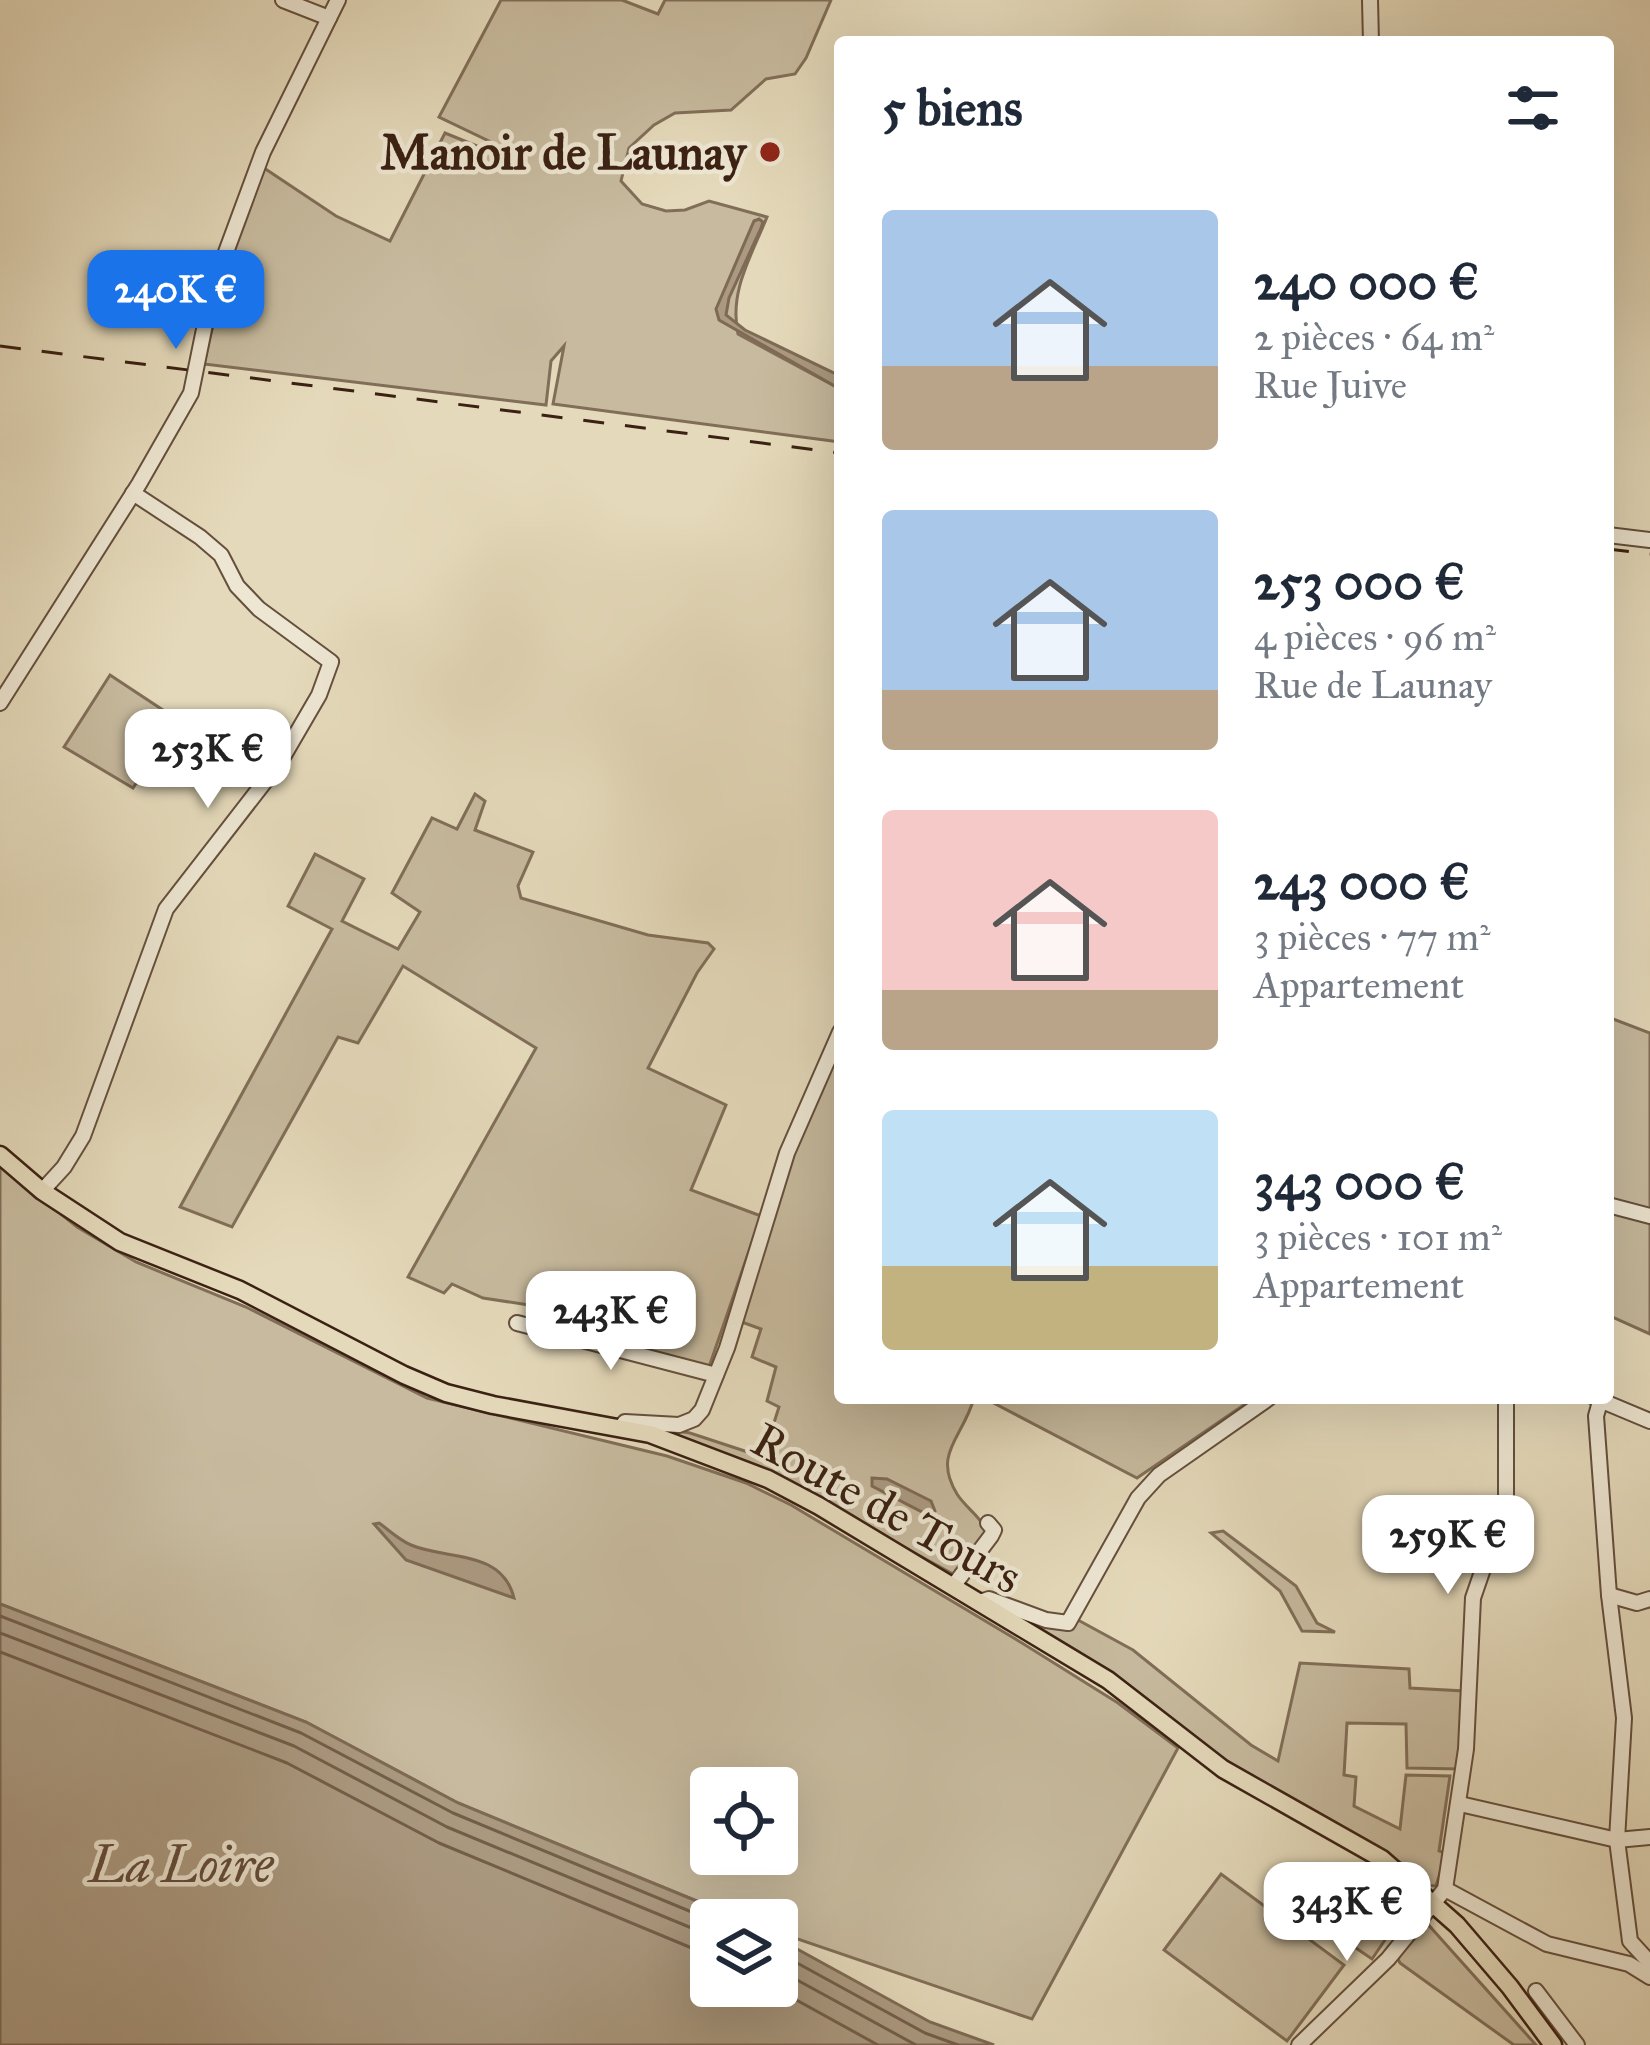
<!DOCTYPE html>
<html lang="fr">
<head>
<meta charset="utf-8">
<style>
	body { margin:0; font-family:"IM FELL Great Primer",serif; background:#f2f2f3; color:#1f2937; height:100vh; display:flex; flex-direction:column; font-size:45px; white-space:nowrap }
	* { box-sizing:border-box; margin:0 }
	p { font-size:39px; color:#747a83 }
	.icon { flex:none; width:66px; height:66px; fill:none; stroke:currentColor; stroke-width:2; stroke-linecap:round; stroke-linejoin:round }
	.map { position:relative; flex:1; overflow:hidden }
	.panel { position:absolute; left:834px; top:36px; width:780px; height:1368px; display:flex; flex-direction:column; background:#fff; border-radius:12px; box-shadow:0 12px 48px #0002 }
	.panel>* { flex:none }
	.controls { position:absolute; left:690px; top:1767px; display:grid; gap:24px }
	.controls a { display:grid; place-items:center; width:108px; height:108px; border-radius:12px; background:#fff; box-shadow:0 12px 48px #0002; font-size:60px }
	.price { position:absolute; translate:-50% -102px; padding:0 27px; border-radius:24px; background:#fff; color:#222; font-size:39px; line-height:78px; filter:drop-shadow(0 3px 6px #0008) }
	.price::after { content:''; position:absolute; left:50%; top:72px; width:36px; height:27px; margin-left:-18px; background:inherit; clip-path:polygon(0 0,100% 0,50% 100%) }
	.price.current { background:#1a73e8; color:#fff }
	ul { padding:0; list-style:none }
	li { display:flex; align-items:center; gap:36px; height:300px; padding:0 48px }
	li span { display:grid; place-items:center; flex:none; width:336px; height:240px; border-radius:12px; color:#555 }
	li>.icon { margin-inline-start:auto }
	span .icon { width:144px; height:144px; fill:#fffc; stroke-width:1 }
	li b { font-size:51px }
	h2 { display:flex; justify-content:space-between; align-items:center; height:144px; padding:0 48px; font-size:51px }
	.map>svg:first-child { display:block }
	.green { fill:#c7ba9e; stroke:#816e58; stroke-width:3; fill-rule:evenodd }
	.water { fill:#ab9a81; stroke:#7e6a55; stroke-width:3 }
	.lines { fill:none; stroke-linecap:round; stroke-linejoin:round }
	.shore { stroke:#735e4a; stroke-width:3 }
	.minor-casing { stroke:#654f3d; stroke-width:18 }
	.major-casing { stroke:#3b2113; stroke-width:21 }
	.minor { stroke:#ede6d2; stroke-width:14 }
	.major { stroke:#e4d9ba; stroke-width:16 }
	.rail { stroke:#3b2113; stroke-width:3; stroke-dasharray:21 21; stroke-linecap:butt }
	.poi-dot { fill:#8f2418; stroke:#ede6d2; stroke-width:4.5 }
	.labels { text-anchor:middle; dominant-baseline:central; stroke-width:9; stroke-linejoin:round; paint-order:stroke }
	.poi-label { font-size:48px; font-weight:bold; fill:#3b2113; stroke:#ede6d2; text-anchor:end }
	.street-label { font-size:48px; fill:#3b2113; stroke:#ede6d2 }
	.water-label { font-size:51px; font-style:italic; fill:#624b3a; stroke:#ede6d2 }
</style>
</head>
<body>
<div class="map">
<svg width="1650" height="2045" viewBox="0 0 1650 2045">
	<rect width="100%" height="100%" fill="#e4d9ba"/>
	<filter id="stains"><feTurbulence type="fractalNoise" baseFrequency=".00167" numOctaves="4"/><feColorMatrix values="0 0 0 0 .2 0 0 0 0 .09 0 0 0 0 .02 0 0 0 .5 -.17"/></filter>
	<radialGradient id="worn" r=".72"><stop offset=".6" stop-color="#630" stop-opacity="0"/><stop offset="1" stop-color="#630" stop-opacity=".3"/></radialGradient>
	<g class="green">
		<path d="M501,0H622L658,14L665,0H831L806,58L795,74L766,79L731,110L675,113L654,125L629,148L621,181L642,204L666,211L685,210L709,201L767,217C751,257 729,291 738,334L840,389V442L553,404L564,346L551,361L546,405L204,364L228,260L264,168L336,216L390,241L445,133L514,161L512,152L439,117Z"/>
		<path d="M110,675L178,720L133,788L64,747Z"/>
		<path d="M475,794L485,801L475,830L533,852L518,886L521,898L648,935L708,943L714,949L697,973L648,1068L726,1105L691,1190L761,1216L709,1367L540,1324L542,1307L483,1298L452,1284L444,1293L408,1277L536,1048L403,966L358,1043L338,1037L232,1227L180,1207L332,929L288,906L315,854L364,879L342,921L398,949L420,912L392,893L432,818L457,829Z"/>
		<path d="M1608,1017L1650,1033V1209L1608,1198Z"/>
		<path d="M840,1045V1398H974C963,1438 932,1453 957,1494C966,1508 980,1516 987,1531L966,1565L953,1574L754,1465L648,1426L690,1433L763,1457L779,1407L767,1401L776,1367L752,1357L761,1329L739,1321L796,1139Z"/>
		<path d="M0,1165L77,1227L136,1262L246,1307L427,1398L667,1456L746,1483L791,1505L1022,1643L1118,1703L1178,1748L1032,2019L777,1932V1920H743L458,1803L306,1722L0,1604ZM711,1788H777V1854H711Z"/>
		<path d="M1608,1208L1650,1219V1334L1608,1315Z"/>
		<path d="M984,1398H1254L1137,1478Z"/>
		<path d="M1223,1531L1296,1586L1317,1623L1335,1632L1302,1631L1280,1591L1211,1533Z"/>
		<path d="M1001,1607L1070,1628L1078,1620L1133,1650L1251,1745L1278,1761L1300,1663L1409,1669L1410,1688L1464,1691L1461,1769L1407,1768L1406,1724L1347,1723L1344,1775L1356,1777L1354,1806L1400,1829L1406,1775L1450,1776L1439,1851L1446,1853L1436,1886L1422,1885L1241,1773Z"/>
		<path d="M1340,1871L1403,1914L1391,1932L1328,1888Z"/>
		<path d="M1221,1874L1344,1965L1287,2041L1164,1950Z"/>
		<path d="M1324,1894L1387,1937L1372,1959L1309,1916Z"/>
		<path d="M1425,1921L1536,2045H1514L1400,1963L1397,1957Z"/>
	</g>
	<g class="water">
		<path d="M759,219L763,222L761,228L729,298L726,315L745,330L840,376V389L719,320L716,309L754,221Z"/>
		<path d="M872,1478L887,1479L931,1501L935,1511L932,1516L926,1514L872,1486Z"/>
		<path d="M379,1523C389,1530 399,1540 411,1545C446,1560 502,1549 514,1598L406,1560L374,1524Z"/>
		<path d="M0,1604L306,1722L458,1803L743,1920H711V1986H777V1938L930,2022L994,2045H0Z"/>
	</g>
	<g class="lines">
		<g class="shore">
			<path d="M0,1616L301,1733L453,1813L711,1920"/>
			<path d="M0,1633L294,1746L447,1827L711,1936"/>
			<path d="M0,1652L287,1763L439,1843L711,1956"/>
			<path d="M777,1952L925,2033L958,2045"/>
			<path d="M777,1969L916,2045"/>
			<path d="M771,1986L878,2045"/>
		</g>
		<g class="minor-casing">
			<g id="minor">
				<path d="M283,0L329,18"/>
				<path d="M1370,0L1371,42"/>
				<path d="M1608,535L1650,540"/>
				<path d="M0,703L139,484L191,393L212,290L263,152L338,0"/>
				<path d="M42,1191L64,1167L83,1136L166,909L280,762L319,695L331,662L259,609L237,586L221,555L200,537L133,493"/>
				<path d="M1608,1205L1650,1216"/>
				<path d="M517,1323L716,1375"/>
				<path d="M1595,1398L1650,1421"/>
				<path d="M1600,1402L1596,1416L1609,1595L1624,1718L1617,1840L1630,1941L1650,1963"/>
				<path d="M620,1428L625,1422L679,1425L694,1419L702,1410L727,1348L787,1153L840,1032"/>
				<path d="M954,1585L991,1536L994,1530L988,1523"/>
				<path d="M1609,1595L1637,1603L1650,1599"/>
				<path d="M980,1602L989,1599L1046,1620L1068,1623L1138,1498L1159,1475L1269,1398"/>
				<path d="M1460,1804L1617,1840L1650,1837"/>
				<path d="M1445,1889L1547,1944L1629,1964L1650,1977"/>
				<path d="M1536,1991L1577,2045"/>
				<path d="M1299,2045L1388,1959L1445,1889L1466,1749L1473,1598L1506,1502V1398"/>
			</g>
		</g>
		<g class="major-casing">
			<path id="major" d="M0,1155L42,1191L120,1242L240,1290L404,1375L446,1393L493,1405L650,1434L768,1479L819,1506L1108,1680L1223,1769L1382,1859L1457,1925L1510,1987L1553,2045"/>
		</g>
		<use href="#minor" class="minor"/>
		<use href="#major" class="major"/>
		<g class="rail">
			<path d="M0,346L840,453"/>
			<path d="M1608,549L1650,554"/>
		</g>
	</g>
	<circle class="poi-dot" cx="770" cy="152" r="12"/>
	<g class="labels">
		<g class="poi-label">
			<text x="746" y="152">Manoir de Launay</text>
		</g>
		<g class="street-label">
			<text transform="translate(887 1508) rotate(29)">Route de Tours</text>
		</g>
		<g class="water-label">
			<text x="181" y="1865">La Loire</text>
		</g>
	</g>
	<rect width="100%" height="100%" filter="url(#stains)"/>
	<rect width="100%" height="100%" fill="url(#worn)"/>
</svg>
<div class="controls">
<a><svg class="icon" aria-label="locate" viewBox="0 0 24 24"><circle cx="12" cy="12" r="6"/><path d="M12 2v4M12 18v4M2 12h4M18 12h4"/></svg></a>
<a><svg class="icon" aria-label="layers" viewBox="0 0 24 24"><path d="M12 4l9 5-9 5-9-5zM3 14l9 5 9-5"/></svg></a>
</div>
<b class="price current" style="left:176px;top:352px">240K €</b>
<b class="price" style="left:208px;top:811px">253K €</b>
<b class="price" style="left:611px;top:1373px">243K €</b>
<b class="price" style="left:1448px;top:1597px">259K €</b>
<b class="price" style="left:1347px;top:1964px">343K €</b>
<section class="panel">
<h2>5 biens<svg class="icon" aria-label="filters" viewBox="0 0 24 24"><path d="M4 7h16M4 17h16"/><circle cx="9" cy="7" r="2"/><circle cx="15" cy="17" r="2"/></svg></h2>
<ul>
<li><span style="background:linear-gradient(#a9c7e8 65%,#b9a48a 0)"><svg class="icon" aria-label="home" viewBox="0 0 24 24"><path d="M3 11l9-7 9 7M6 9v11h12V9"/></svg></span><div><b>240 000 €</b><p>2 pièces · 64 m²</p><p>Rue Juive</p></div></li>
<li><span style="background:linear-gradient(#a9c7e8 75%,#b9a48a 0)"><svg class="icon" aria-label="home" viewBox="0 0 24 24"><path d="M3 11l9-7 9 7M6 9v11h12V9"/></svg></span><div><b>253 000 €</b><p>4 pièces · 96 m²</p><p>Rue de Launay</p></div></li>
<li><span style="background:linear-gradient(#f6c9c9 75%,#b9a48a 0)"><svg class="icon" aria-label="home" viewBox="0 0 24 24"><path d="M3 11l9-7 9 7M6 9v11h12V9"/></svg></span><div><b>243 000 €</b><p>3 pièces · 77 m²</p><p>Appartement</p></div></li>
<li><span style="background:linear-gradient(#bfe0f5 65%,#c2b280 0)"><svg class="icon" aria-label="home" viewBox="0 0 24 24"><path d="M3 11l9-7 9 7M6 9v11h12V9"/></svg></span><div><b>343 000 €</b><p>3 pièces · 101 m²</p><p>Appartement</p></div></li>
</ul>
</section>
</div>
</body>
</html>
